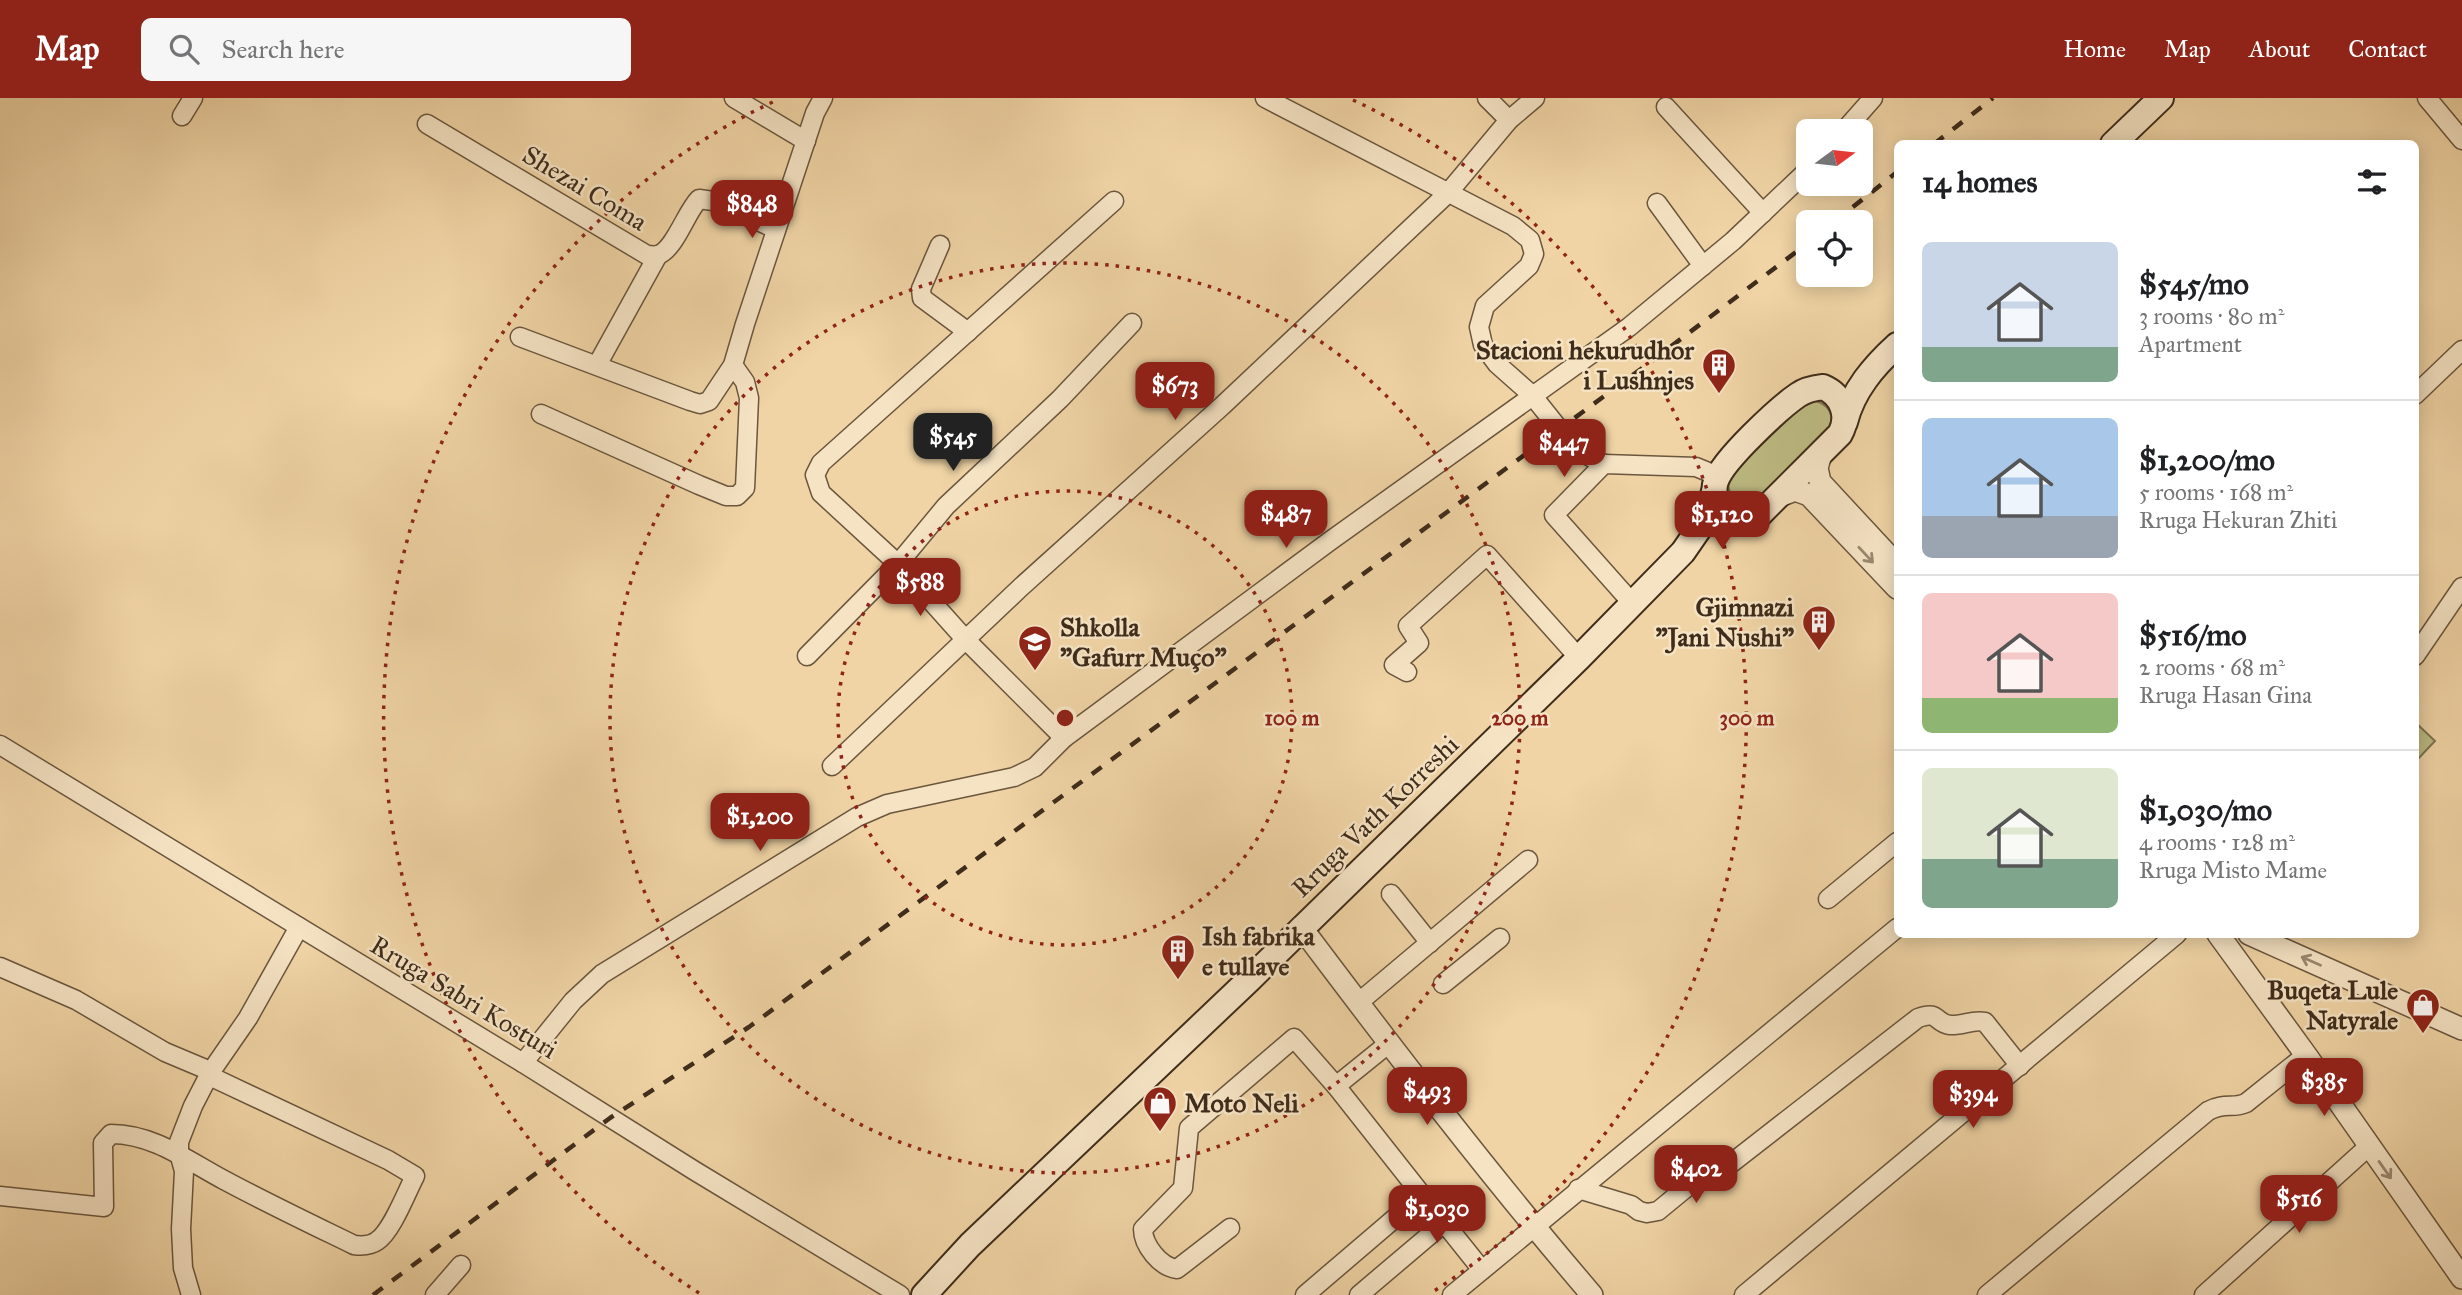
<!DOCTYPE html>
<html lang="en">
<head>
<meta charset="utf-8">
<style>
	body { margin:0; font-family:"IM FELL Great Primer",serif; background:#f6f6f6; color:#202124; height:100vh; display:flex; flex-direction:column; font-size:26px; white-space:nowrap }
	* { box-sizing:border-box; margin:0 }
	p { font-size:23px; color:#757577 }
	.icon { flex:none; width:38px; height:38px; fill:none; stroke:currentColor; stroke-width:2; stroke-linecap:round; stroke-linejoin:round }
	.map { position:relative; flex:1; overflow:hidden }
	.drawer { position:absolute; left:1894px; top:42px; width:525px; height:798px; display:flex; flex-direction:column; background:#fff; border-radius:10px; box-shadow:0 4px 18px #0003 }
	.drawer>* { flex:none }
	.needle { width:46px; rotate:75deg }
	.buttons { position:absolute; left:1796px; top:21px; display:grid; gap:14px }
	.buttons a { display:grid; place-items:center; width:77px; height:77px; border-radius:10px; background:#fff; box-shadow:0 4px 18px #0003; font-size:35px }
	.price { position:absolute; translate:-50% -60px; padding:0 16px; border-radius:14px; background:#8f2418; color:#fff; font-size:23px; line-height:46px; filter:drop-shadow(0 2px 4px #0008) }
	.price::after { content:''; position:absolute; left:50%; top:42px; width:21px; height:16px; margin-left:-10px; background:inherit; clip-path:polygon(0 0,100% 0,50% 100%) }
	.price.active { background:#222; color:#fff }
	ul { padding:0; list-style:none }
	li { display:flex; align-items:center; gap:21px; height:175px; padding:0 28px }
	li+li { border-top:2px solid #e0e0e0 }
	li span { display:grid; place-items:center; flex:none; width:196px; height:140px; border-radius:10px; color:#555 }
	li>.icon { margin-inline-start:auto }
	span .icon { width:84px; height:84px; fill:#fffc; stroke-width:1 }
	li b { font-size:30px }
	h2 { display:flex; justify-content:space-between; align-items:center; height:84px; padding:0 28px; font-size:30px }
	header { display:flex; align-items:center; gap:42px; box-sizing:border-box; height:98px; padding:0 35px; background:#8f2418; color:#fff }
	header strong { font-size:33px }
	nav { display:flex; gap:38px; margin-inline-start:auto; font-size:24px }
	.search { width:490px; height:63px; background:#f6f6f6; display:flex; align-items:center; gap:18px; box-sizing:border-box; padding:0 24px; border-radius:10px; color:#757577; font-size:26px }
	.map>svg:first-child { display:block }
	.green { fill:#bebb83; stroke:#7e744f; stroke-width:2 }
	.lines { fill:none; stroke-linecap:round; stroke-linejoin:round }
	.minor-casing { stroke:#6b563e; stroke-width:21 }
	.tertiary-casing { stroke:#6b563e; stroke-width:24 }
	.secondary-casing { stroke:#3f2c1b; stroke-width:28 }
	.minor { stroke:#f5e3c4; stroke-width:18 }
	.tertiary { stroke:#f5e3c4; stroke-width:21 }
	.secondary { stroke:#f5e3c4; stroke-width:24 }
	.rail { stroke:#3f2c1b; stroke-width:4.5; stroke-dasharray:12 12; stroke-linecap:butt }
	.oneway { stroke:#9a8870 }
	.ring { fill:none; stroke:#8f2418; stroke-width:3.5; stroke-dasharray:3.5 7 }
	.labels { text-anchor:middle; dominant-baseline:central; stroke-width:5; stroke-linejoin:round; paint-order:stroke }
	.street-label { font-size:26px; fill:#3f2c1b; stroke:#f5e3c4 }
	.poi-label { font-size:26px; font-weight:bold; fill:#3f2c1b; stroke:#f5e3c4; text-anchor:end }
	.centre { fill:#8f2418; stroke:#f5e3c4; stroke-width:3.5 }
	.ring-label { font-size:21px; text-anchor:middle; font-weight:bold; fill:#8f2418; stroke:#f5e3c4; stroke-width:5; stroke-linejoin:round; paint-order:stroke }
</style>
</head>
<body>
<header>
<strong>Map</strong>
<div class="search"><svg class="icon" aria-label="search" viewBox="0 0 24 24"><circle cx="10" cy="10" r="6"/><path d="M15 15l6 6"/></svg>Search here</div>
<nav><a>Home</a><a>Map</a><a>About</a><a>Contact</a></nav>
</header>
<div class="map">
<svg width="2462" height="1197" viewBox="0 0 2462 1197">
	<rect width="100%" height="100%" fill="#f0d4a5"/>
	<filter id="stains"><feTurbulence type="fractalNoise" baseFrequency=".00286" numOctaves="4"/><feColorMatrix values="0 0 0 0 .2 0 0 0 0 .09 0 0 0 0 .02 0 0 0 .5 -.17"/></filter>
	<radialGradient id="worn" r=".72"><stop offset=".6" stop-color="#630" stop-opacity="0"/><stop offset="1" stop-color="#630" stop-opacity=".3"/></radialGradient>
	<g class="green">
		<path d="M1816,303C1828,307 1832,314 1832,326L1754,405C1739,409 1729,401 1728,385L1739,368L1801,309Z"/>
		<path d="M2415,624L2435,643L2415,664Z"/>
	</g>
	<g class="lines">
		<g class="minor-casing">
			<g id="minor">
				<path d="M734,0L806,43"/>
				<path d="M1265,0L1513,128L1530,142L1534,156L1529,168L1485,208L1479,229L1483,247L1497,266L1532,297L1575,351L1604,366"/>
				<path d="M1487,0L1509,22"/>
				<path d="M2427,0L2462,42"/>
				<path d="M1666,9L1763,115"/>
				<path d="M182,18L193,0"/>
				<path d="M427,26L647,157C651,157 655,158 658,157C675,151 686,114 699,101L713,103L776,131"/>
				<path d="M1844,33L1873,0"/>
				<path d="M1657,105L1703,168"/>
				<path d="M940,147L921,191L922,200L968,234"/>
				<path d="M520,239L690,303L700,306L709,303L733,267L745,226L815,15L823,0"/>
				<path d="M601,260L658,157"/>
				<path d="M2415,297L2462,252"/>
				<path d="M541,316L699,387L726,398H737L745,390L749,300L745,284L733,267"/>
				<path d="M1633,506L1554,417L1604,366L1696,369L1718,378"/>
				<path d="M807,558L898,466L946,408L1060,301L1132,225"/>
				<path d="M2415,558L2462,489"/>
				<path d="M1407,574L1394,567L1419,545L1408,528L1487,457L1579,560"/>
				<path d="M1064,640L965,541L898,466L821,395L815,377L821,365L1114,103"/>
				<path d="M0,647L523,965L695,1073L900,1197"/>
				<path d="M832,668L1021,489L1222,308L1448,95L1509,22L1535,0"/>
				<path d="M1391,796L1430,845"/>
				<path d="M1828,801L1897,744"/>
				<path d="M0,869L76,902L165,954L203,970L216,981L388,1062L415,1078C406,1095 392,1133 377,1143C370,1148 362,1148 354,1147C311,1126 267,1105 224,1082C188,1063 154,1036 111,1036L103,1045L104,1109L0,1098"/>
				<path d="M1443,886L1500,840"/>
				<path d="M1358,905L1528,762"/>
				<path d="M523,965L573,903L602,876L857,719L887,706L1014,679L1035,669L1064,640L1330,443L1629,229L1733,143L1808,72"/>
				<path d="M1578,1091L1631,1107L1639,1113L1647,1115L1658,1113L1703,1076L1724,1071L1918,920C1940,912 1934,925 1950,927C1962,928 1973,921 1985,924L2020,968"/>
				<path d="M1422,1097L1482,1172"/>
				<path d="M1230,1130L1177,1171C1160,1169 1143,1147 1143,1131L1183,1090L1189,1030L1294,940L1336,988"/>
				<path d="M191,1197L183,1170L181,1131L184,1073L179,1055V1044L193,1008L210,975L248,920L299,829"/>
				<path d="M435,1197L461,1167"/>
				<path d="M1305,1197L1422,1097L1336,988L1388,946"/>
				<path d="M1359,1197L1444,1125"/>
				<path d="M1452,1197L1897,830"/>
				<path d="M1744,1197L2177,836"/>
				<path d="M1987,1197L2208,1013C2225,1004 2233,1011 2246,1005L2306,957"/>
				<path d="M2204,1197L2368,1049"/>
			</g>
		</g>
		<g class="tertiary-casing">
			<g id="tertiary">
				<path d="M1821,356L1817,370L1820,384L1897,467"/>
				<path d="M1777,399L1795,392L1809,397L1897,490"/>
				<path d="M1301,829C1395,954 1490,1078 1592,1197"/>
				<path d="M2218,836L2306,957L2462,1180"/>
				<path d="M2249,836L2462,931"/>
			</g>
		</g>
		<g class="secondary-casing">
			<g id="secondary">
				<path d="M2113,46L2161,0"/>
				<path d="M1823,289C1842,297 1850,318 1840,336L1760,416L1743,422C1735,420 1730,418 1724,412C1716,404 1712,394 1716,383C1723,362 1779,310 1798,297C1805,292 1814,290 1823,289Z"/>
				<path d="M1845,324C1853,292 1874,268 1897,247"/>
				<path d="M924,1197L970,1147L1249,882L1579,560L1683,454L1703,425L1714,394"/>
			</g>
		</g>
		<use href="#minor" class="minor"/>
		<use href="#tertiary" class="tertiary"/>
		<use href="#secondary" class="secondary"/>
		<g class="rail">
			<path d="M1934,46L1993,0"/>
			<path d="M1834,124L1897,74"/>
			<path d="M373,1197L610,1020L749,929L1645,268L1808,145"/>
		</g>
	</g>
	<defs><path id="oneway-shaft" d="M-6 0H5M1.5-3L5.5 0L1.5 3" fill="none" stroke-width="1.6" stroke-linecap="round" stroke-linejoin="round" transform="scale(1.75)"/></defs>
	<g class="oneway">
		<use href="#oneway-shaft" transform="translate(1866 457) rotate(47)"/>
		<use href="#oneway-shaft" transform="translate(2311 863) rotate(-156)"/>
		<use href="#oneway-shaft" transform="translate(2385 1072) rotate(55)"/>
	</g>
	<g class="ring">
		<circle cx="1065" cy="620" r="227"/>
		<circle cx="1065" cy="620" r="455"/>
		<path d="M699 1195A682 682 0 0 1 777 2M1353 2A682 682 0 0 1 1431 1195"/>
	</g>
	<defs>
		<g id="building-pin" transform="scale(1.75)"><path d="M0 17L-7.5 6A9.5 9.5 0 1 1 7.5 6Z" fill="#8f2418" stroke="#f5e3c4"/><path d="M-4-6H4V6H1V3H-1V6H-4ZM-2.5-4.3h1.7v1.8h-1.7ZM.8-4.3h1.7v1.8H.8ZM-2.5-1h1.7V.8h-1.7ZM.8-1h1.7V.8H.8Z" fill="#fff"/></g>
		<g id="school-pin" transform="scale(1.75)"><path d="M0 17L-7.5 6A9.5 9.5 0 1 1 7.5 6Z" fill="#8f2418" stroke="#f5e3c4"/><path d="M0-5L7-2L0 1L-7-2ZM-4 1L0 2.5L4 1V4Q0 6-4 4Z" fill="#fff"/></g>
		<g id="shop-pin" transform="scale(1.75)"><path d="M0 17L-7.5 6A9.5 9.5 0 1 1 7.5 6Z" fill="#8f2418" stroke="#f5e3c4"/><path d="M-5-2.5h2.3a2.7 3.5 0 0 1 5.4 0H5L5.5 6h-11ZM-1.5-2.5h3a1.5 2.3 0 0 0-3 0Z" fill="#fff"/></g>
	</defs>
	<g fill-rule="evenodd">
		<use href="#building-pin" x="1719" y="267"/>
		<use href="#building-pin" x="1819" y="524"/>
		<use href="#school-pin" x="1035" y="544"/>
		<use href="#building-pin" x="1178" y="853"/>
		<use href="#shop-pin" x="2423" y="907"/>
		<use href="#shop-pin" x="1160" y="1005"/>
	</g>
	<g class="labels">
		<g class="street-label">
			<text transform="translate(585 90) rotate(31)">Shezai Coma</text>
			<text transform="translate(1375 718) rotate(-44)">Rruga Vath Korreshi</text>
			<text transform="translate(464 899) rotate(31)">Rruga Sabri Kosturi</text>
		</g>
		<g class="poi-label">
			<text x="1694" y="252">Stacioni hekurudhor<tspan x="1694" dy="30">i Lushnjes</tspan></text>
			<text x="1794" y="509">Gjimnazi<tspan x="1794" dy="30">"Jani Nushi"</tspan></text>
			<text x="1060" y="529" text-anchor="start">Shkolla<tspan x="1060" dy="30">"Gafurr Muço"</tspan></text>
			<text x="1202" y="838" text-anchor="start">Ish fabrika<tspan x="1202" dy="30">e tullave</tspan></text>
			<text x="2398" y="892">Buqeta Lule<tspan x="2398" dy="30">Natyrale</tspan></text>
			<text x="1184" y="1005" text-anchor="start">Moto Neli</text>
		</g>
	</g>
	<circle cx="1065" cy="620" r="10" class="centre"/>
	<g class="ring-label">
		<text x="1292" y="627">100 m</text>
		<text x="1520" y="627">200 m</text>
		<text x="1747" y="627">300 m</text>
	</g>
	<rect width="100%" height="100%" filter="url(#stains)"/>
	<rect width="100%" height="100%" fill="url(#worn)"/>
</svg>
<div class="buttons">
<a><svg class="needle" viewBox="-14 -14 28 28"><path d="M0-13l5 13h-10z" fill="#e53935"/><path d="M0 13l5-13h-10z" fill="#757577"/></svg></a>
<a><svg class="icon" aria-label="locate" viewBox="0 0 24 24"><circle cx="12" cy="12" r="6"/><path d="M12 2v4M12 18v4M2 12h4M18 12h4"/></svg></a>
</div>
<b class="price" style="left:752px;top:142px">$848</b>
<b class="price" style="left:1175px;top:324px">$673</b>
<b class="price active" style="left:953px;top:375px">$545</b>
<b class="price" style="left:1564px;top:381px">$447</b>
<b class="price" style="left:1286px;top:452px">$487</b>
<b class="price" style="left:1722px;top:453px">$1,120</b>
<b class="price" style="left:920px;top:520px">$588</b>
<b class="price" style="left:760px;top:755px">$1,200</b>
<b class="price" style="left:2324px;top:1020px">$385</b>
<b class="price" style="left:1427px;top:1029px">$493</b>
<b class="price" style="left:1973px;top:1032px">$394</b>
<b class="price" style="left:1696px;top:1107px">$402</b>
<b class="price" style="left:2299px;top:1137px">$516</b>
<b class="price" style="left:1437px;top:1147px">$1,030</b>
<section class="drawer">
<h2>14 homes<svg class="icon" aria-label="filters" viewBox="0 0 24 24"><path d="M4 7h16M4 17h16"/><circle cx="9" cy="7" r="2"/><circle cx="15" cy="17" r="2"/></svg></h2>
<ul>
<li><span style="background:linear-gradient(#c9d6e8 75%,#7fa58c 0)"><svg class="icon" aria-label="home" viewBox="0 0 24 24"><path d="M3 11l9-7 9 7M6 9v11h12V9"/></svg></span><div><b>$545/mo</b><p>3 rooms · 80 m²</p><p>Apartment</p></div></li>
<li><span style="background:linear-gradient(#a9c7e8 70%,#9aa5b1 0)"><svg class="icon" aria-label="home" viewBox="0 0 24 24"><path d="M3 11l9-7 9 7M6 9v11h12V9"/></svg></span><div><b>$1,200/mo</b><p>5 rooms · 168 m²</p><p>Rruga Hekuran Zhiti</p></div></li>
<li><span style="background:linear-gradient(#f6c9c9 75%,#8fb573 0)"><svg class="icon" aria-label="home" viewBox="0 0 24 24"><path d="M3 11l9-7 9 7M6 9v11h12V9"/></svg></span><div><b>$516/mo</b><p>2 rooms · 68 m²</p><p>Rruga Hasan Gina</p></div></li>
<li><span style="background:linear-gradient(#dfe7d0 65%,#7fa58c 0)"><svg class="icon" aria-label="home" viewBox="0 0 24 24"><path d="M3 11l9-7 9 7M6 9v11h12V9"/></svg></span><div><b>$1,030/mo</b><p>4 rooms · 128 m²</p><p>Rruga Misto Mame</p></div></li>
</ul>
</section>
</div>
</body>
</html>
